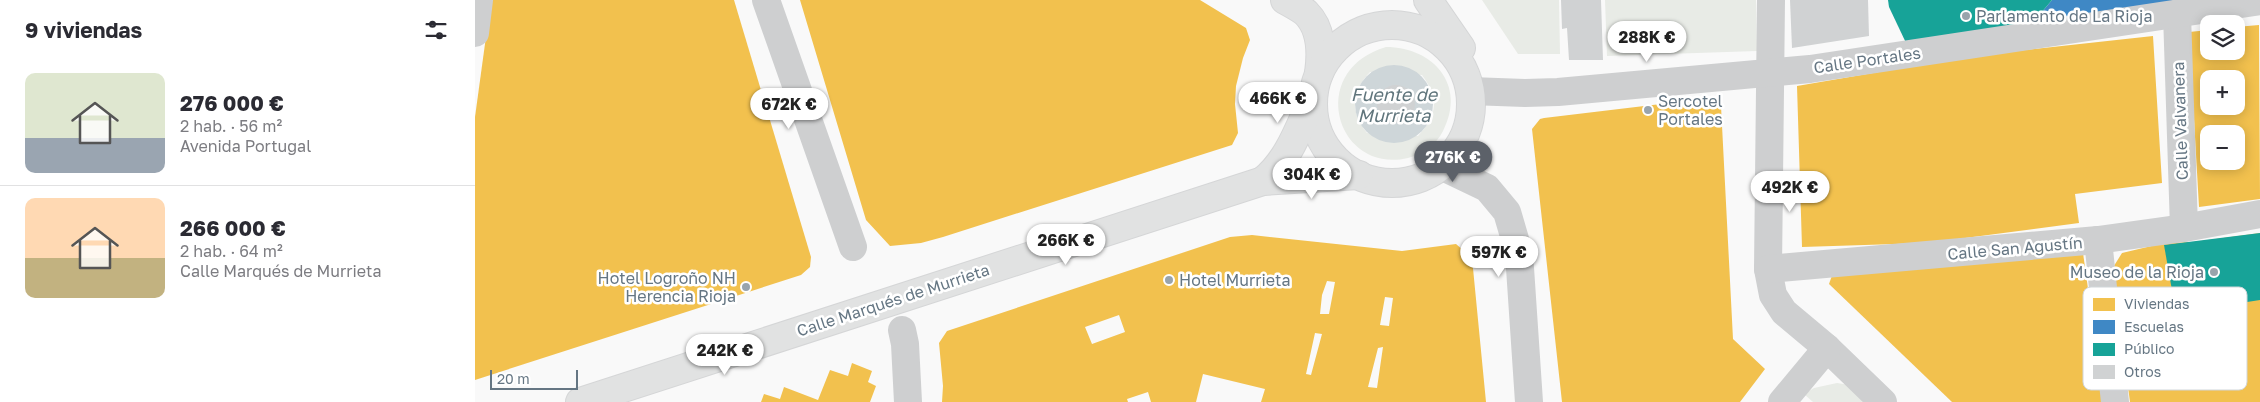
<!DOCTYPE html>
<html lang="es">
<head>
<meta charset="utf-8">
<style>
	body { margin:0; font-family:"Golos Text",sans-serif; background:#f2f2f3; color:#2b2b33; height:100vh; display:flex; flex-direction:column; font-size:19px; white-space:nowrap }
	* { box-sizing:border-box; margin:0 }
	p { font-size:16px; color:#7c7c81 }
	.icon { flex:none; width:28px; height:28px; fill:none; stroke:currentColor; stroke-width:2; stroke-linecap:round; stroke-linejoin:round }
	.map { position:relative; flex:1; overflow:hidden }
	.drawer { display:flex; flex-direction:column; background:#fff; width:475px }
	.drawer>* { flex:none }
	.tools { position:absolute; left:1725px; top:15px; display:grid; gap:10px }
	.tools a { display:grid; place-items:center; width:45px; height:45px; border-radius:10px; background:#fff; box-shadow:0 2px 12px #0003; font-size:25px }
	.scale { position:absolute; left:15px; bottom:12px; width:88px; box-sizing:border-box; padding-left:5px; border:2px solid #657683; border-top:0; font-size:14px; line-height:18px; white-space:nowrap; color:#657683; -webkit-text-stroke:4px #fff; paint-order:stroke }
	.price { position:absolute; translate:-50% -42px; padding:0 11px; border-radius:18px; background:#fff; color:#222; font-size:16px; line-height:32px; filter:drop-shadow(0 1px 2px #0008) }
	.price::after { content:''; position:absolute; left:50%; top:30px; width:15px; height:11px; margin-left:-8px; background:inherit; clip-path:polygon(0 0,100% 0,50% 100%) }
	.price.on { background:#5c6169; color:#fff }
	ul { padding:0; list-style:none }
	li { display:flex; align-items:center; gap:15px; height:125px; padding:0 25px }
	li+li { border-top:1px solid #e1e1e2 }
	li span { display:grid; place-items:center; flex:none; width:140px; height:100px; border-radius:10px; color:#555 }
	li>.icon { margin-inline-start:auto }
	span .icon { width:60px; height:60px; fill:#fffc; stroke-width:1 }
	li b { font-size:21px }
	h2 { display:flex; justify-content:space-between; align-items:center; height:60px; padding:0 25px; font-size:21px }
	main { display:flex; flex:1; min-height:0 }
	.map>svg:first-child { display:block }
	.green { fill:#e8ebe6; fill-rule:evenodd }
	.water { fill:#ced6d9 }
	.homes { fill:#f2c14e; fill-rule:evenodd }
	.schools { fill:#3f88c5 }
	.public { fill:#17a398 }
	.building { fill:#d0d2d3 }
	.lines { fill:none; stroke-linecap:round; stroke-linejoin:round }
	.major-casing { stroke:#d5d6d7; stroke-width:30 }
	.minor { stroke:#cecfd0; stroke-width:28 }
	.major { stroke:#e1e2e2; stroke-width:28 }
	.poi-dot { fill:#99a4ac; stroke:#fff; stroke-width:2 }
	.labels { text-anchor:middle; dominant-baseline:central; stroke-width:5; stroke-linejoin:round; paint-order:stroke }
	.poi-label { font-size:16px; fill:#657683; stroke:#fff; text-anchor:start }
	.street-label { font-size:16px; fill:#657683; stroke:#fff }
	.water-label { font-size:18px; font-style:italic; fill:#60757c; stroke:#fff }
	.key { fill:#fff; stroke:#d1d6da; stroke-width:1 }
	.key-label { font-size:14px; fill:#657683 }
</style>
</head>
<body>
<main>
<section class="drawer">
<h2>9 viviendas<svg class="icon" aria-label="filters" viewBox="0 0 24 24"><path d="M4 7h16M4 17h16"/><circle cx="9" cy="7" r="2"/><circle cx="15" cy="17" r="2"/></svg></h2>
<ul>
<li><span style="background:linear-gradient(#dfe7d0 65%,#9aa5b1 0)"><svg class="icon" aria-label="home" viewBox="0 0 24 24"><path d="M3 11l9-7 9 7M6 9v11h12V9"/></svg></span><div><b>276 000 €</b><p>2 hab. · 56 m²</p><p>Avenida Portugal</p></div></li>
<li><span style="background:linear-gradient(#ffd9b3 60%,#c2b280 0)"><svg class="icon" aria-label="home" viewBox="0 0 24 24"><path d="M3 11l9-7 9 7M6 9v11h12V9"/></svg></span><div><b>266 000 €</b><p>2 hab. · 64 m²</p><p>Calle Marqués de Murrieta</p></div></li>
</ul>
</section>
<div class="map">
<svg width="1785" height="402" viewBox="0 0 1785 402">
	<rect width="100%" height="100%" fill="#f9f9f9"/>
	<g class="green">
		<path d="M1007,0H1084L1085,54H1043Z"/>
		<path d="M1130,0H1281L1282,51L1132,56Z"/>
		<path d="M911,47C958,47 992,85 968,131C961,145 948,154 933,158C862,175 830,71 911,47ZM895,72L947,75C964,98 963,115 943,136L892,133C875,111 876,92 895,72Z"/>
		<path d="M1362,383L1375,385L1396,402H1338L1329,394L1339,388Z"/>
	</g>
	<circle class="water" cx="919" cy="104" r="39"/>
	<g class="homes">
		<path d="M16,0H259L336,257L335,267L326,275L0,380V117Z"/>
		<path d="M325,0H725L771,28L775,40L768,58L761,86L760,104L763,133L757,145L468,237L446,243L415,246L391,220Z"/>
		<path d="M1784,25L1785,199L1724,207L1714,32L1734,30V51H1761V27ZM1734,79H1761V106H1734ZM1734,134H1761V161H1734Z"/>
		<path d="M1678,36L1687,183L1600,194L1604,223L1452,243L1327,247L1322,86L1503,55Z"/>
		<path d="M1236,98L1246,106L1258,339L1290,369L1265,402H1087L1057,129L1065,119L1069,118Z"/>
		<path d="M1785,233V402H1655L1637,269L1647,253L1689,243L1719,242Z"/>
		<path d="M777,235L927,251L981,244L997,258L1011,402H786L790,389L728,374L721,402H676L673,392L652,399L653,402H467L468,386L464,343L472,331L755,237ZM852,281L860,282L854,314H845L847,295ZM910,297L918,298L914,326L905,325ZM644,315L650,332L617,344L610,327ZM840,333L847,334L836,375L831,374ZM908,347L902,388L893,387L903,348Z"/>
		<path d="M1608,253L1629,402H1477L1354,284L1360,267Z"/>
		<path d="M377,363L397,371L393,382L401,386L395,402H286L289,394L305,399L309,387L343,400L355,370L373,376Z"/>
	</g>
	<path class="schools" d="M1577,0H1715L1555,26Z"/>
	<g class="public">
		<path d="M1413,0H1577L1555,26L1432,45L1414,7Z"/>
		<path d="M1785,233V300L1701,313L1689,245Z"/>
	</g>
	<g class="building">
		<path d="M1086,0H1126L1128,60H1094L1092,28L1087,29Z"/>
		<path d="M1315,0H1393L1394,36L1317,48Z"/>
		<circle cx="921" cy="104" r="19"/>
	</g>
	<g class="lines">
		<g class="major-casing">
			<g id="major">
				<path d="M810,0C817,4 825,8 831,13C847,29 847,52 844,73"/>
				<path d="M953,0L986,48"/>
				<circle cx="917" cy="104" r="79"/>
				<path d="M788,181C814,160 824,128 838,98"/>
				<path d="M105,402L788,181L884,175"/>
			</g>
		</g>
		<g class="minor">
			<path d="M291,0L378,247"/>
			<path d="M1296,0L1293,269L1298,295L1309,312L1352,348L1408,402"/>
			<path d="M1702,14L1709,228"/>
			<path d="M0,33L4,0"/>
			<path d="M995,91L1050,93L1083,92L1335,69L1785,1"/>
			<path d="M966,166L1012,188L1032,212L1044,253L1054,402"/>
			<path d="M1623,240L1640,402"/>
			<path d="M1293,269L1623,240L1709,228L1785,214"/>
			<path d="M427,330L430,344L433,402"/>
			<path d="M1307,402L1352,348"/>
		</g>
		<use href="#major" class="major"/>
	</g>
	<g class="poi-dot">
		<circle cx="1491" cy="16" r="5"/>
		<circle cx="1173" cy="110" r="5"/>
		<circle cx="1739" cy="272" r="5"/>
		<circle cx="694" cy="280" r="5"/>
		<circle cx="271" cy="287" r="5"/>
	</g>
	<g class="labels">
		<g class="poi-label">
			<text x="1501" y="16">Parlamento de La Rioja</text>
			<text x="1183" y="101">Sercotel<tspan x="1183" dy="18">Portales</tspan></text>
			<text x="1729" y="272" text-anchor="end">Museo de la Rioja</text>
			<text x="261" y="278" text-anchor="end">Hotel Logroño NH<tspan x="261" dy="18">Herencia Rioja</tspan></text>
			<text x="704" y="280">Hotel Murrieta</text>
		</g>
		<g class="street-label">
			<text transform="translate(1392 60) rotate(-8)">Calle Portales</text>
			<text transform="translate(1705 121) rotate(-92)">Calle Valvanera</text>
			<text transform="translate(1540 248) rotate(-5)">Calle San Agustín</text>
			<text transform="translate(418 300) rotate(-18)">Calle Marqués de Murrieta</text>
		</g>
		<g class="water-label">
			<text x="919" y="94">Fuente de<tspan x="919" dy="21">Murrieta</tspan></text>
		</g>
	</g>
	<rect x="1608" y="287" width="164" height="103" rx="8" class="key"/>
	<rect x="1618" y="298" width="22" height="13" fill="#f2c14e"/>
	<rect x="1618" y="320" width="22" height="14" fill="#3f88c5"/>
	<rect x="1618" y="343" width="22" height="13" fill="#17a398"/>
	<rect x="1618" y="365" width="22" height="14" fill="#d0d2d3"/>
	<g class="key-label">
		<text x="1649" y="309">Viviendas</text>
		<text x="1649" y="332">Escuelas</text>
		<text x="1649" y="354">Público</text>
		<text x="1649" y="377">Otros</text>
	</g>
</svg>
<div class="tools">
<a><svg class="icon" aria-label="layers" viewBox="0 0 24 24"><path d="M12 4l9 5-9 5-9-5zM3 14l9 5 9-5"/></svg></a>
<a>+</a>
<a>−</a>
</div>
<div class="scale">20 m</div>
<b class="price" style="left:1172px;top:63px">288K €</b>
<b class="price" style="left:803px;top:124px">466K €</b>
<b class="price" style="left:314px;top:130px">672K €</b>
<b class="price on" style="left:978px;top:183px">276K €</b>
<b class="price" style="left:837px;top:200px">304K €</b>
<b class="price" style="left:1315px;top:213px">492K €</b>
<b class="price" style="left:591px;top:266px">266K €</b>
<b class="price" style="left:1024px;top:278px">597K €</b>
<b class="price" style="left:250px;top:376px">242K €</b>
</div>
</main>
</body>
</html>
